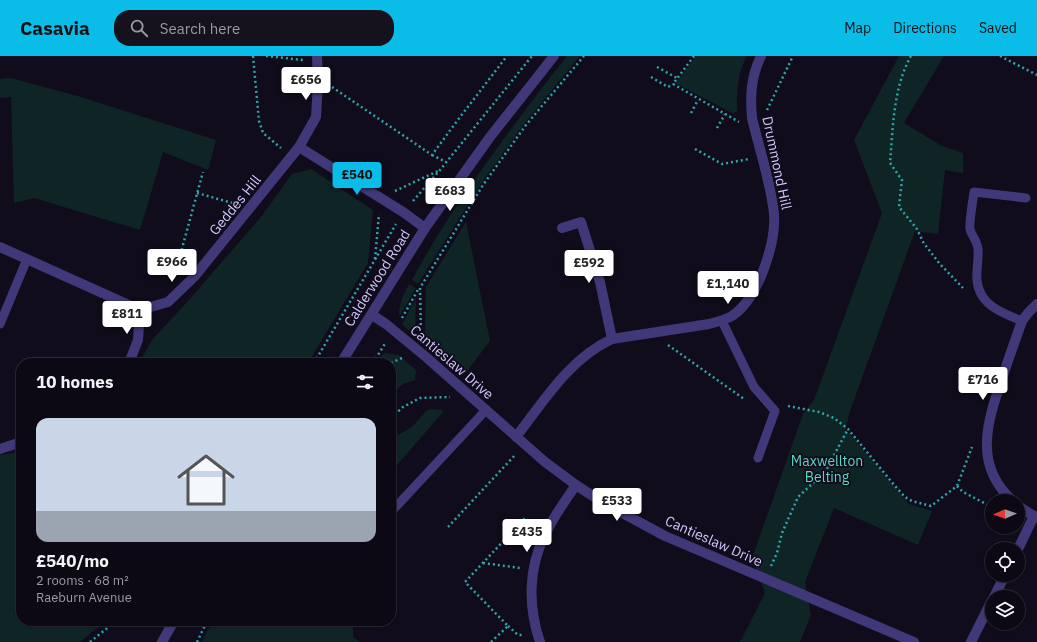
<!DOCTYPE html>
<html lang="en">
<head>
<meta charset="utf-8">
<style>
	body { margin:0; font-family:"IBM Plex Sans",sans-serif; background:#15121d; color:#f1f3f6; height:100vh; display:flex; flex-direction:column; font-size:15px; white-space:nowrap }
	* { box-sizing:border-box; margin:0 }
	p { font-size:13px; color:#9a9aa0 }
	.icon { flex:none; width:22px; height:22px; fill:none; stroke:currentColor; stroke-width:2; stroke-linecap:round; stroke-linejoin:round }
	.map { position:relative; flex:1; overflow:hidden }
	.details { position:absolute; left:16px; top:302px; width:380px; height:268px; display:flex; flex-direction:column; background:#0c0914; border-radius:16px; box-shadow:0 1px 3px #0004,0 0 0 1px #2c2a34 }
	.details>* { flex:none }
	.needle { width:26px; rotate:268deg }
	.buttons { position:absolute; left:985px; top:438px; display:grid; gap:8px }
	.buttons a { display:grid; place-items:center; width:40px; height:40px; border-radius:50%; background:#0c0914; box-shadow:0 1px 3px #0004,0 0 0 1px #2c2a34; font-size:20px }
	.price { position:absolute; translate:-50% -34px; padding:0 9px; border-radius:4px; background:#fff; color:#222; font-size:13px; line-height:26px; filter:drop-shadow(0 1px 2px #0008) }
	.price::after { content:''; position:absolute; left:50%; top:24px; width:12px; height:9px; margin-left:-6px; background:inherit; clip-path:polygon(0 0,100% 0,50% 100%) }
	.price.selected { background:#09bde8; color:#111 }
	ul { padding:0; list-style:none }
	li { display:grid; align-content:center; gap:8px; height:212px; padding:0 20px }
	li+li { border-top:1px solid #2c2a34 }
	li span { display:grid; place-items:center; height:124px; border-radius:12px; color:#555 }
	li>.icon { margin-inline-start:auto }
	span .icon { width:72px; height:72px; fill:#fffc; stroke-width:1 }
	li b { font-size:17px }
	h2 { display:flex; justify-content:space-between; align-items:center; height:48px; padding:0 20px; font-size:17px }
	header { display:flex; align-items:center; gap:24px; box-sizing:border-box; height:56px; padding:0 20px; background:#09bde8; color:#111 }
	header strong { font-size:19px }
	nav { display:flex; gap:22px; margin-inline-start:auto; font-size:14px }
	.search { width:280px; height:36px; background:#15121d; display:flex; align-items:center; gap:10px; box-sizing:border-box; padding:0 14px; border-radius:16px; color:#9a9aa0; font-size:15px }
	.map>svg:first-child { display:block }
	.green { fill:#0f2425 }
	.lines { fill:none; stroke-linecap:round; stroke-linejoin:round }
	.path { stroke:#31a4a8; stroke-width:2.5; stroke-dasharray:2 3; stroke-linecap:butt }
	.service { stroke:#413879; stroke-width:9 }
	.minor { stroke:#413879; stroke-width:10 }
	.tertiary { stroke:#413879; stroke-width:10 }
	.labels { text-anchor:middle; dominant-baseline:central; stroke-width:3.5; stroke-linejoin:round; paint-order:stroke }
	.street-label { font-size:14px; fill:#d3c8fd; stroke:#100c1b }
	.park-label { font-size:14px; fill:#58d9c4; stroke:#100c1b }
</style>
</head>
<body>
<header>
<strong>Casavia</strong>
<div class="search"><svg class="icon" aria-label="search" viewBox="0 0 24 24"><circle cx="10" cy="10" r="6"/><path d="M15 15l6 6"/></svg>Search here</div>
<nav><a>Map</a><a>Directions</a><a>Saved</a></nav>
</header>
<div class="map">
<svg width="1037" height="586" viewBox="0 0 1037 586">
	<rect width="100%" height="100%" fill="#100c1b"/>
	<g class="green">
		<path d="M567,0H580L524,68L481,128L418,228L412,224C439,173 472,126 506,80C526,53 546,26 567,0Z"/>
		<path d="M696,0H747C737,17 737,36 737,56L732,57L675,27Z"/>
		<path d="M899,0H944L904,67L942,90L963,97V117L945,114L938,178L915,175L849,358L845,375L850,378L909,448L932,455L918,489L834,452L805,526L811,559L800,586H740L765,537L752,502L803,358L814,344L882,157L854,84Z"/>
		<path d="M11,22L81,41L216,84L208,114L163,96L140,174L34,142L14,147L11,41L0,42V23Z"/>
		<path d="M311,113L373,154L368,207L308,307H139L152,284L188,245L261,161L292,118Z"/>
		<path d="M466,166L490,285L470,311L467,317L425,280L426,231Z"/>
		<path d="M409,228L416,232L399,261C399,248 403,239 409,228Z"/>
		<path d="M416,242L415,280L402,268Z"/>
		<path d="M385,297L398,299L416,314L415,324L403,328L391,338V307H373L375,305Z"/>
		<path d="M431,353L442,354L443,356L391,416V383L412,371L426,355Z"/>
		<path d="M21,394V565H106L80,586H0V399L13,397Z"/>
		<path d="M212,565H353V581L360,586H202Z"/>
	</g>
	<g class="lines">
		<g class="path">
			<path d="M253,0L259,65L263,77L281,92"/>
			<path d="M266,0L303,4"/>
			<path d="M694,0L673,28L739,66"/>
			<path d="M911,0C893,32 893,72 890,107L902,124L899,151L917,173L923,186L939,207L963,232"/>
			<path d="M1000,0L1037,19"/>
			<path d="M657,11L677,22"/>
			<path d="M651,21L668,31L673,28"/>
			<path d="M332,31L432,99L457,65L507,0"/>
			<path d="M767,54L793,0"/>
			<path d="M691,57L698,44"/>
			<path d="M717,72L725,58"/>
			<path d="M695,93L722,108L749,103"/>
			<path d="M432,99L446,106"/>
			<path d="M395,135L438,115"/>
			<path d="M197,137L236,148"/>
			<path d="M413,145L440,114L532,0"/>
			<path d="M375,203L379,158"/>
			<path d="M175,218L203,116"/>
			<path d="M402,262L419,232"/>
			<path d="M421,279L420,232L483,129L526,69L584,0"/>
			<path d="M668,289L744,343"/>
			<path d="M314,307L396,168"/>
			<path d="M373,307L386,286"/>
			<path d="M391,307L404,301"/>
			<path d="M788,350L819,356L834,362L848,373L895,430L905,441L912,445L931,450L957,430L972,391"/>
			<path d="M391,362L403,351L420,342L450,341"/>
			<path d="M957,430L963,436L992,451"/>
			<path d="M448,471L516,398"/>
			<path d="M483,507L520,512"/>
			<path d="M771,510L777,497L782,477L798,441L825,416L848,373"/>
			<path d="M508,570L518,579H523"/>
			<path d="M90,586L116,565"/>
			<path d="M197,586L207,565"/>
			<path d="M491,586L508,570L465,526L525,462L535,470"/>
		</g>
		<g class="service">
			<path d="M722,265L754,331L775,355L758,402"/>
			<path d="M1022,265C1002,257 979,249 977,224C976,213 979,203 978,193C977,184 971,179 970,173C969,167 973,143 974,136L1026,142"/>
			<path d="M0,268L27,203"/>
			<path d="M391,456L486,354"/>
		</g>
		<g class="minor">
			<path d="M299,91L403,156L425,172"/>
			<path d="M562,172L581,166L600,226L612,283"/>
			<path d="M0,191L140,254L168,246L194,221L299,91L316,61L318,27L317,0"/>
			<path d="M372,259L386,268L426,301L545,406L576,429L602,446L665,480L914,586"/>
			<path d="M129,307L138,284L140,254"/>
			<path d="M516,381C544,345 569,303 612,283L709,268C717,266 725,264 732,260C758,243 776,188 774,158C771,127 759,92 752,62C750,39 751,21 761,0"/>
			<path d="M0,393L21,386"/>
			<path d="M1013,445C973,410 987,366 1002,323C1008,304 1015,285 1022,265L1028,257L1037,248"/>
			<path d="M1018,450L1037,462"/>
			<path d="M1018,493L1034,460"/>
			<path d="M994,541L1005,519"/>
			<path d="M540,586C528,551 528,512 545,479C553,461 565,445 576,429"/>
			<path d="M971,586L992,544"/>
		</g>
		<g class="tertiary">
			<path d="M341,307L425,172L490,81L554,0"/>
			<path d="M162,586L174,565"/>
		</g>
	</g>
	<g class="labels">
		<g class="street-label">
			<text transform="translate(777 107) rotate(78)">Drummond Hill</text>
			<text transform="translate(235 149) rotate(-51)">Geddes Hill</text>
			<text transform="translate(377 222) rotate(-58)">Calderwood Road</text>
			<text transform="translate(452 306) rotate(41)">Cantieslaw Drive</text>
			<text transform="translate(714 485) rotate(24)">Cantieslaw Drive</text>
		</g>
		<g class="park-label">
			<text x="827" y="405">Maxwellton<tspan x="827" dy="16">Belting</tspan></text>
		</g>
	</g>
</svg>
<div class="buttons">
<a><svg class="needle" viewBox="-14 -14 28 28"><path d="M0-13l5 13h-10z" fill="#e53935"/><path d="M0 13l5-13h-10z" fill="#9a9aa0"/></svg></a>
<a><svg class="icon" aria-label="locate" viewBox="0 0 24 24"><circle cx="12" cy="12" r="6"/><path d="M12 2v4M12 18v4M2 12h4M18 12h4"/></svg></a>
<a><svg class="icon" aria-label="layers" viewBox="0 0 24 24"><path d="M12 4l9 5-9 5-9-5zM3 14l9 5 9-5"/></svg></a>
</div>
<b class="price" style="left:306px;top:45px">£656</b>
<b class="price selected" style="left:357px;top:140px">£540</b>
<b class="price" style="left:450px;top:156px">£683</b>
<b class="price" style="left:172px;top:227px">£966</b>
<b class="price" style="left:589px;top:228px">£592</b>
<b class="price" style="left:728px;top:249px">£1,140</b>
<b class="price" style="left:127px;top:279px">£811</b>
<b class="price" style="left:983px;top:345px">£716</b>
<b class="price" style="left:617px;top:466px">£533</b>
<b class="price" style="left:527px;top:497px">£435</b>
<section class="details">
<h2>10 homes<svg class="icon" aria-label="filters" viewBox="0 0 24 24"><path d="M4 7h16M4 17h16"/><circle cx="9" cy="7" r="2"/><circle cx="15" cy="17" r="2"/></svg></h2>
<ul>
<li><span style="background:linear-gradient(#c9d6e8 75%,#9aa5b1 0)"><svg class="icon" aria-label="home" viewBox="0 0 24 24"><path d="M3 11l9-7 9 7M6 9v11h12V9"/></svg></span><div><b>£540/mo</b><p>2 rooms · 68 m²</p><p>Raeburn Avenue</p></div></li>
</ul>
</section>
</div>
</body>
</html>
